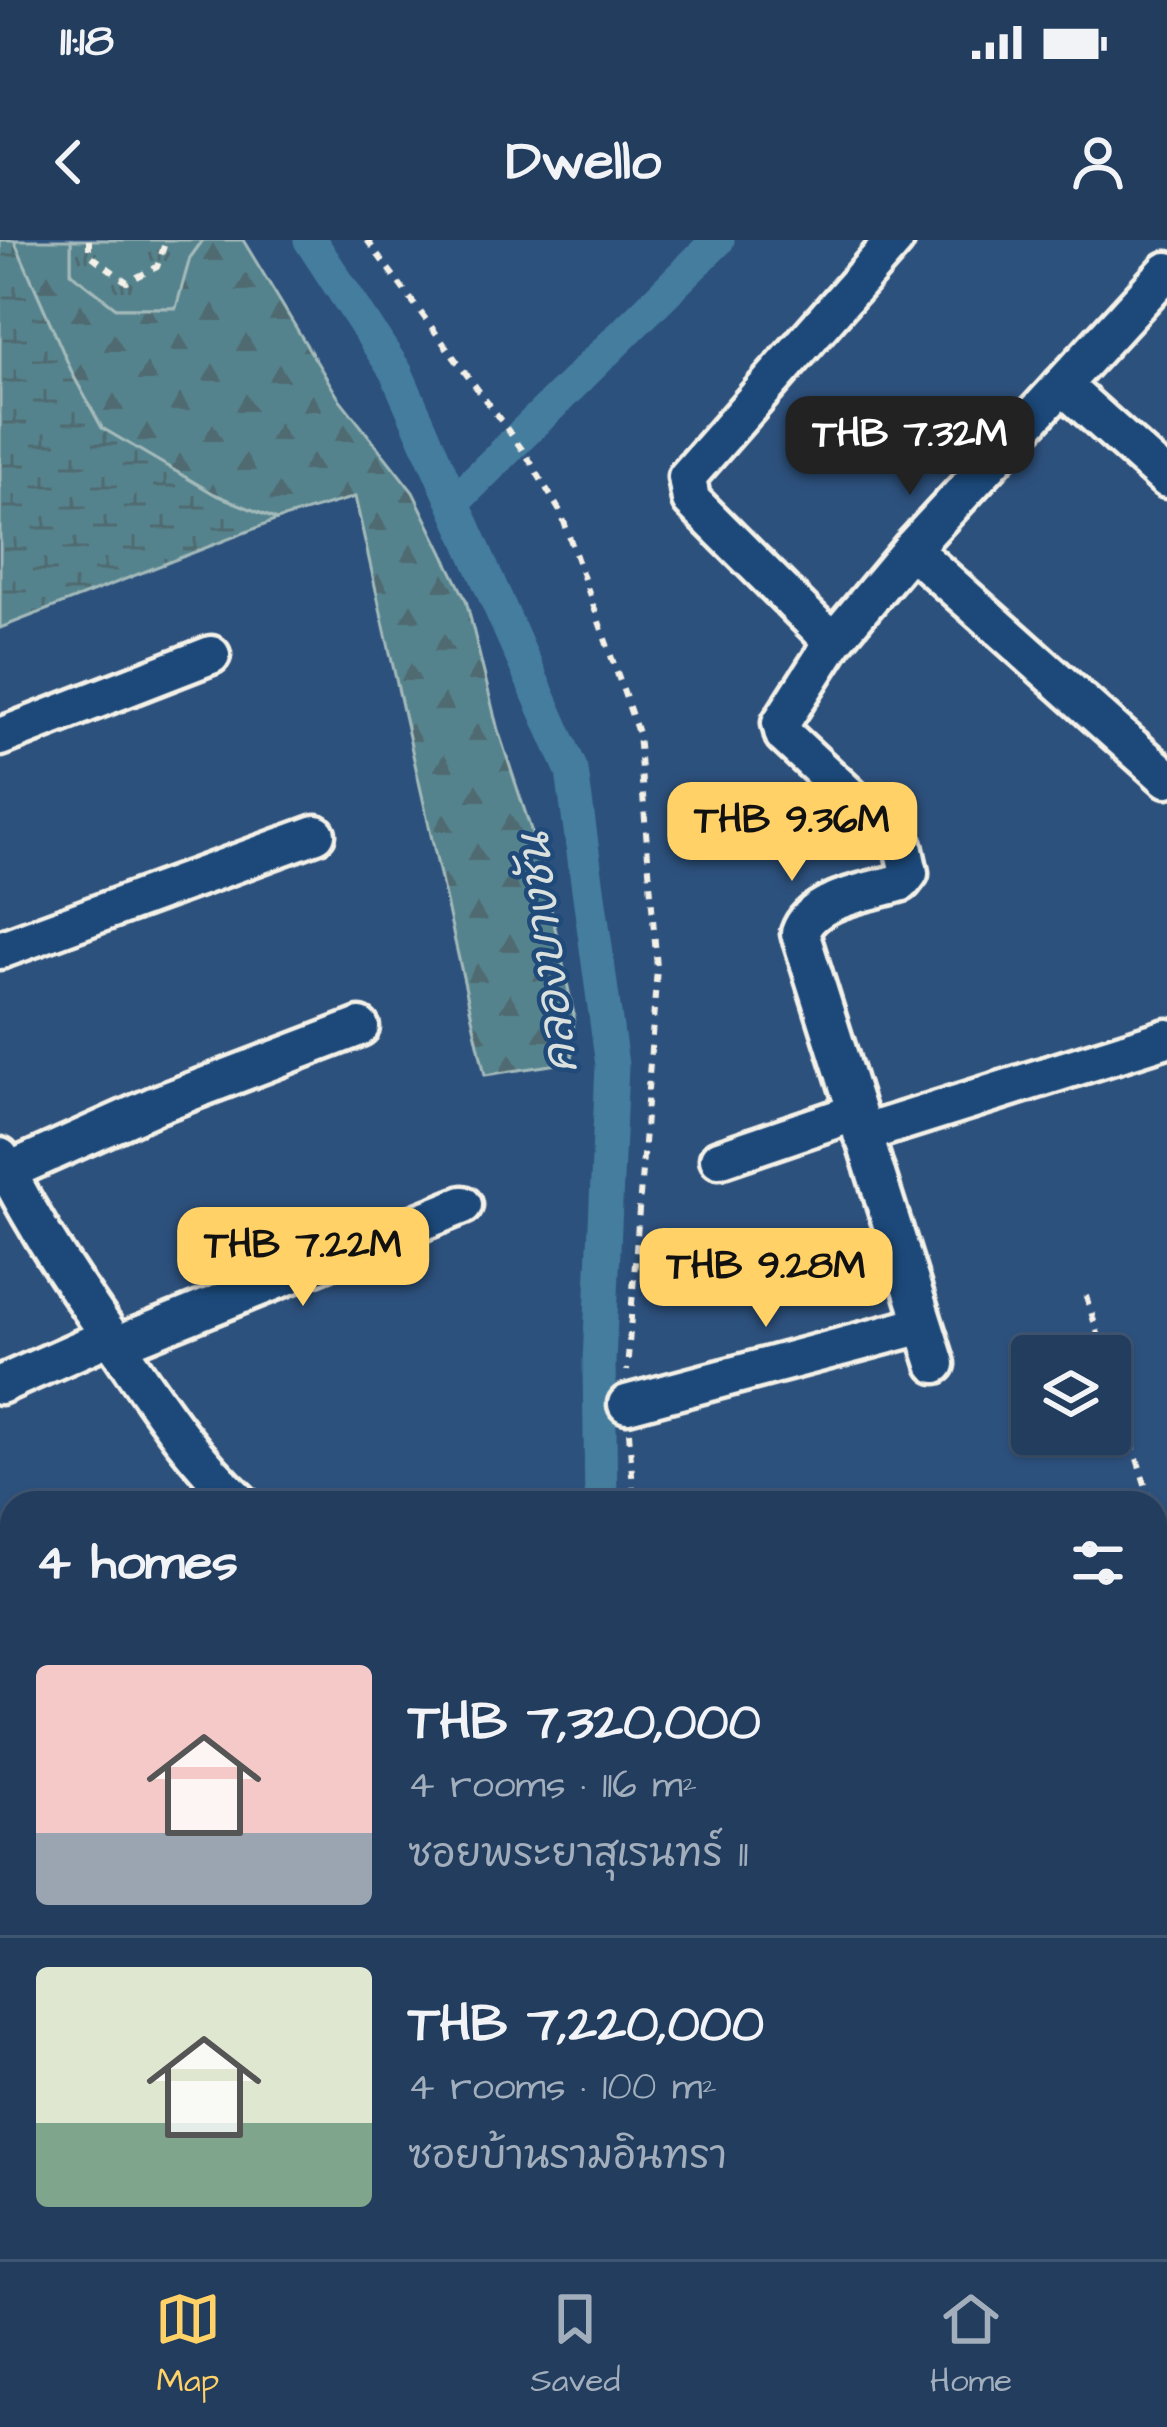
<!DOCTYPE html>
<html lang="en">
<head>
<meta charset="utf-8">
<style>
	body { margin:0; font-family:"Architects Daughter","Playpen Sans Thai",sans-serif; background:#2e4867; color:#f1f3f6; height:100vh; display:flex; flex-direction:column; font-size:45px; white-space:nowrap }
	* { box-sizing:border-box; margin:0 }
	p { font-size:39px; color:#a2aebc }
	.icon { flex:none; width:66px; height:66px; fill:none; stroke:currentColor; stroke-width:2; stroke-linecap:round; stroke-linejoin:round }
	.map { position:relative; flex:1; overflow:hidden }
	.details { position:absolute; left:0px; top:1251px; width:1167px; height:768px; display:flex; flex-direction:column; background:#223d5e; border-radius:36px 36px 0 0; box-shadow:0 3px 9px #0004,0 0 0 3px #3f5673 }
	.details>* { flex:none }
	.fabs { position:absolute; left:1011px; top:1095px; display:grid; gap:24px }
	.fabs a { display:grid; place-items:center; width:120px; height:120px; border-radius:12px; background:#223d5e; box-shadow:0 3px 9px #0004,0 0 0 3px #3f5673; font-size:60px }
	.price { position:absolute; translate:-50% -102px; padding:0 27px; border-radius:24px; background:#ffd166; color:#111; font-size:39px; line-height:78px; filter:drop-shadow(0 3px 6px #0008) }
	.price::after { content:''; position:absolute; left:50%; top:72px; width:36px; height:27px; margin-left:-18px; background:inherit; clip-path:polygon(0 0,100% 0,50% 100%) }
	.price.selected { background:#222; color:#fff }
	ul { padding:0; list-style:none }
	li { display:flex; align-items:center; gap:36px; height:300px; padding:0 36px }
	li+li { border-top:3px solid #3f5673 }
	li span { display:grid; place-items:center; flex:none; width:336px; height:240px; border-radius:12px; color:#555 }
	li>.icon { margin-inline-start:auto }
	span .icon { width:144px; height:144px; fill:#fffc; stroke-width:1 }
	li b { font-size:51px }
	h2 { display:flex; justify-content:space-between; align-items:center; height:144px; padding:0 36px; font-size:51px }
	.status { display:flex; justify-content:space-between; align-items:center; height:84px; padding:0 60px; background:#223d5e; direction:ltr }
	.status svg { height:33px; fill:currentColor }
	header { display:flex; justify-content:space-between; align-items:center; height:156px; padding:0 36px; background:#223d5e; font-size:54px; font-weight:800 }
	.tabs { display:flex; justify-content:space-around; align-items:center; height:168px; border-top:3px solid #3f5673; background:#223d5e; font-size:33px; color:#a2aebc }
	.tabs a { display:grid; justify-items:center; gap:6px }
	.tabs .selected { color:#ffd166 }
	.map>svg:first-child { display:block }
	.grass { fill:url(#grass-tufts); stroke:#a4baba; stroke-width:3 }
	.forest { fill:url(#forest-firs); stroke:#a4baba; stroke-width:3 }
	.wetland { fill:url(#wetland-marsh); stroke:#a4baba; stroke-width:3 }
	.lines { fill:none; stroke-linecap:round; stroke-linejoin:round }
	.canal { stroke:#447d9e; stroke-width:33 }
	.street-casing { stroke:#f4f1e8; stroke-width:45 }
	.path { stroke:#f4f1e8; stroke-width:6; stroke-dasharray:9 9; stroke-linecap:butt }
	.street { stroke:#1f4a7a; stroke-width:36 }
	.labels { text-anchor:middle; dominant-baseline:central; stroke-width:9; stroke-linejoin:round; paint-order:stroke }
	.water-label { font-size:45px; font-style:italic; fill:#dae0dd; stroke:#1f4a7a }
</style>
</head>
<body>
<div class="status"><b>11:18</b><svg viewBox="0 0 49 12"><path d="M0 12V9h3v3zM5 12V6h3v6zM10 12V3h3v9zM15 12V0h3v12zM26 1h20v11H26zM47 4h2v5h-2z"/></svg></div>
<header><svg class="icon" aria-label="back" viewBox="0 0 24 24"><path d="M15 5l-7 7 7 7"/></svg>Dwello<svg class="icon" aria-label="person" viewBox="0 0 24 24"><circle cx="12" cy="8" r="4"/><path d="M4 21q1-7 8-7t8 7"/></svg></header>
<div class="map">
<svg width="1167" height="2019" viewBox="0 0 1167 2019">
	<defs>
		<pattern id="grass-tufts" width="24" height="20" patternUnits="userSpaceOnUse" patternTransform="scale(3)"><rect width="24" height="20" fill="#54838d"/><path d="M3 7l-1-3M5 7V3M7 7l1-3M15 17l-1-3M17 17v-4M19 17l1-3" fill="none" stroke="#506b71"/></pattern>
		<pattern id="forest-firs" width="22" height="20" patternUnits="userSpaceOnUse" patternTransform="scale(3)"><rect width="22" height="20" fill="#54838d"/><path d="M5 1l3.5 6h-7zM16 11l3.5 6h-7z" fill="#506b71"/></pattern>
		<pattern id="wetland-marsh" width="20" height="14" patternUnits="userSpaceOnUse" patternTransform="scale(3)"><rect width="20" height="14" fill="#54838d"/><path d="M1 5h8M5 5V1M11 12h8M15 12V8" fill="none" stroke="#506b71"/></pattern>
	</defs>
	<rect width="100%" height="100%" fill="#2d517d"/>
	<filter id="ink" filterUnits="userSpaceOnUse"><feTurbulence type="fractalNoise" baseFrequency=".00833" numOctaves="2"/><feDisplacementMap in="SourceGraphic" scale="24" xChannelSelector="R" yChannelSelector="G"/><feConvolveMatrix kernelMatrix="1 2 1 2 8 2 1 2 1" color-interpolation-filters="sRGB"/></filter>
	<g filter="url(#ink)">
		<path class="grass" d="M71,0H203L190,18L177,68H116L71,33Z"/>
		<path class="forest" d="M14,0H71V33L116,68H176L190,18L203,0H243L338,157L413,252L466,360L498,490L539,614L574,775L572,822L485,835L355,257L277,280L214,254L102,188L74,137Z"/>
		<path class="wetland" d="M0,0H14L74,137L102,188L214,254L277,280L0,388Z"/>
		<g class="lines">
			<g class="canal">
				<path d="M310,0L396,132L572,531L612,825L599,1123L601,1263"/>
				<path d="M454,262L718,0"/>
				<path d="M0,1952L12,1939"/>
				<path d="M0,2006L13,2019"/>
				<path d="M939,2007L949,2019"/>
			</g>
			<g class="street-casing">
				<g id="street">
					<path d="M1062,145L1167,239"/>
					<path d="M911,309L1167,538"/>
					<path d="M833,402L691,260L687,237L895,0"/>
					<path d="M0,497L211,415"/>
					<path d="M0,710L316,594"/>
					<path d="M862,894L1167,798"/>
					<path d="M0,917C36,990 75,1046 121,1112C158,1166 193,1219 241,1263"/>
					<path d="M719,919L854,873"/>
					<path d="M0,935L156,865L360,787"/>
					<path d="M116,1105L463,965"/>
					<path d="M936,1124L800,693C812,658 870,652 902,642L909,633L903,606L784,495L781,483L833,402L911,309L1167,31"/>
					<path d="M0,1145L110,1096"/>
					<path d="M627,1164L923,1085"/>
					<path d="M0,1354L12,1349"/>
					<path d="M0,1567L12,1561"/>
					<path d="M1155,1756L1167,1764"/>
					<path d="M1155,1917L1167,1905"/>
				</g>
			</g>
			<g class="path">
				<path d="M89,0V14L127,42L157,27L166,0"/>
				<path d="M367,0L527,216L561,273L638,493L657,728L627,1131"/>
				<path d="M1086,1056L1105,1116"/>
				<path d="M1110,1133L1151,1263"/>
				<path d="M629,1192L634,1263"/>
				<path d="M1155,1277L1161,1303L1155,1309"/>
				<path d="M0,1927L12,1918"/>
				<path d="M0,1959L12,1964"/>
				<path d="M54,2007L64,2019"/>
				<path d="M977,2007L986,2019"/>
			</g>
			<use href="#street" class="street"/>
		</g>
	</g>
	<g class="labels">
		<g class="water-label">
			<text transform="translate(549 713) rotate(-97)">คลองบางชัน</text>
		</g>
	</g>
</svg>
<div class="fabs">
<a><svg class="icon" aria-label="layers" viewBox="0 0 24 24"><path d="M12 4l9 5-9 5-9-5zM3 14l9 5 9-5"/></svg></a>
</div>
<b class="price selected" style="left:910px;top:258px">THB 7.32M</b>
<b class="price" style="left:792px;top:644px">THB 9.36M</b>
<b class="price" style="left:303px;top:1069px">THB 7.22M</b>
<b class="price" style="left:766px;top:1090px">THB 9.28M</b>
<section class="details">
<h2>4 homes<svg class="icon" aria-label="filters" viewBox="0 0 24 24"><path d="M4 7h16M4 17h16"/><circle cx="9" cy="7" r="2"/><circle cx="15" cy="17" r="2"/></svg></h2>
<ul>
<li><span style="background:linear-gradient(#f6c9c9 70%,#9aa5b1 0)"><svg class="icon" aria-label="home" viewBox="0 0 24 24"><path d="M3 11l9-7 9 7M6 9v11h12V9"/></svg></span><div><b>THB 7,320,000</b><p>4 rooms · 116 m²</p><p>ซอยพระยาสุเรนทร์ 11</p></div></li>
<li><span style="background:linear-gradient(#dfe7d0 65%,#7fa58c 0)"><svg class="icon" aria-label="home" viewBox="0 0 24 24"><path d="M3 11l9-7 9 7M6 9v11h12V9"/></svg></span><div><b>THB 7,220,000</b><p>4 rooms · 100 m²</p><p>ซอยบ้านรามอินทรา</p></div></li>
</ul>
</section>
</div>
<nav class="tabs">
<a class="selected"><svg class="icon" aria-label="map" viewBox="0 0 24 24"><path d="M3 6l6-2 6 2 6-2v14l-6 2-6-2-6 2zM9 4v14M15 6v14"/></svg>Map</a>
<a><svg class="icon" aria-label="saved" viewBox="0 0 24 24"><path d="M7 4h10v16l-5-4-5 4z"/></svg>Saved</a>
<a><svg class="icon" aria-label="home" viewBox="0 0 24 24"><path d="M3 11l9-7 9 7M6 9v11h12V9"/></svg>Home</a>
</nav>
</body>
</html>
